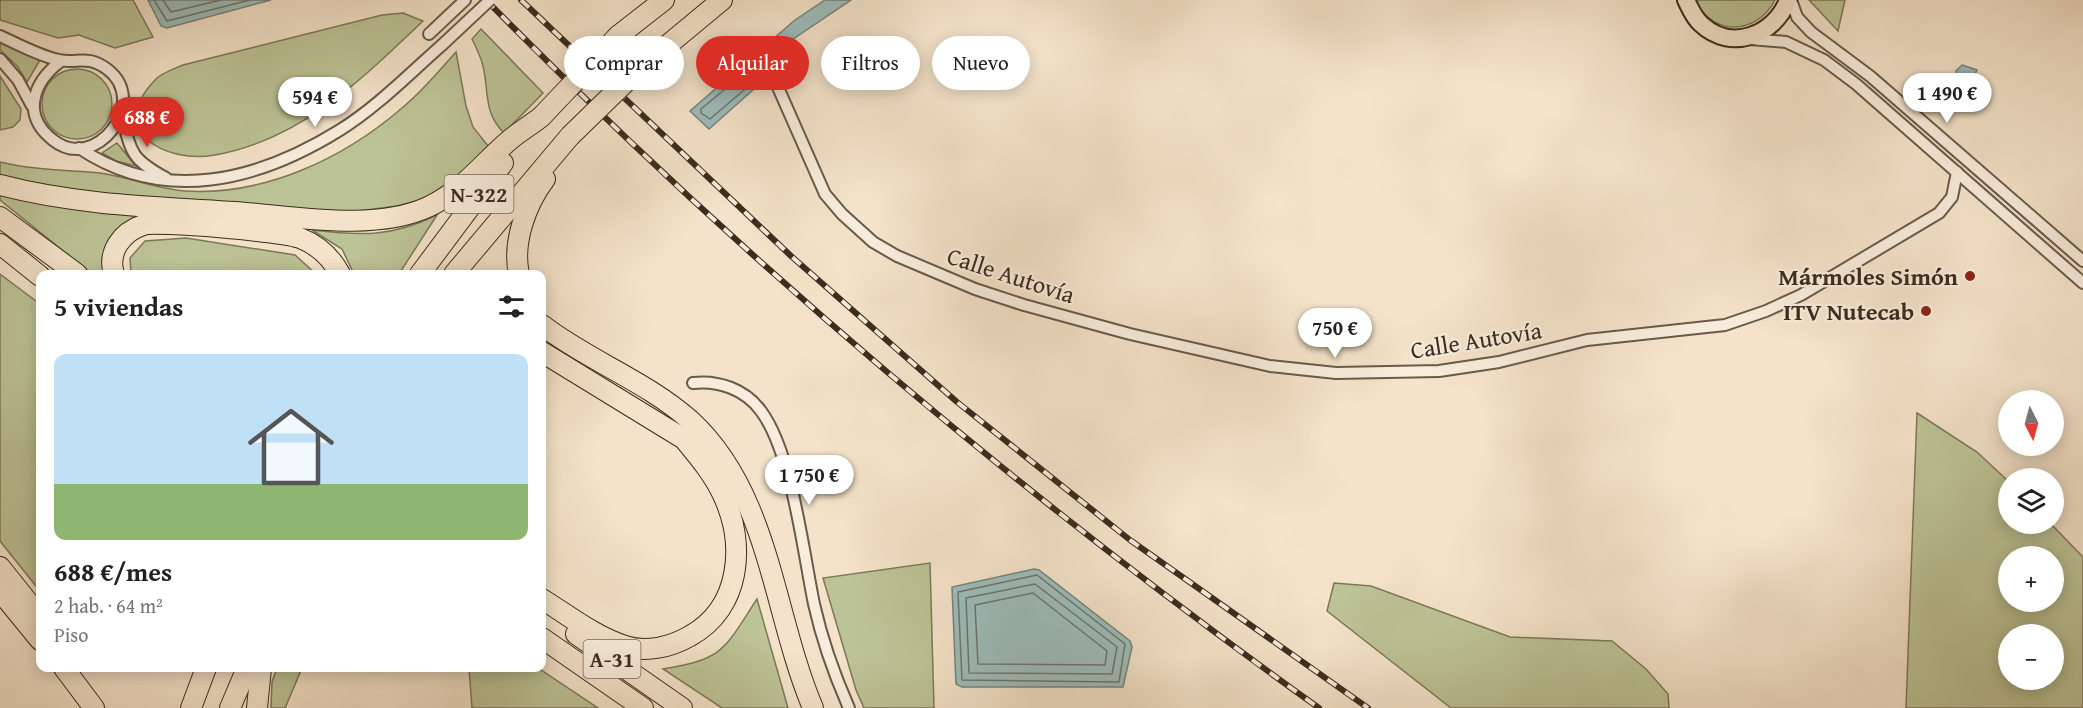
<!DOCTYPE html>
<html lang="es">
<head>
<meta charset="utf-8">
<style>
	body { margin:0; font-family:"Gentium Book Plus",serif; background:#f2f2f2; color:#222; height:100vh; display:flex; flex-direction:column; font-size:22px; white-space:nowrap }
	* { box-sizing:border-box; margin:0 }
	p { font-size:20px; color:#767676 }
	.icon { flex:none; width:33px; height:33px; fill:none; stroke:currentColor; stroke-width:2; stroke-linecap:round; stroke-linejoin:round }
	.map { position:relative; flex:1; overflow:hidden }
	.sheet { position:absolute; left:36px; top:270px; width:510px; height:402px; display:flex; flex-direction:column; background:#fff; border-radius:12px; box-shadow:0 3px 15px #0003 }
	.sheet>* { flex:none }
	.guide { position:absolute; left:564px; top:36px; width:570px; height:54px; display:flex; gap:12px }
	.needle { width:39px; rotate:174deg }
	.controls { position:absolute; left:1998px; top:390px; display:grid; gap:12px }
	.controls a { display:grid; place-items:center; width:66px; height:66px; border-radius:50%; background:#fff; box-shadow:0 3px 15px #0003; font-size:30px }
	.price { position:absolute; translate:-50% -51px; padding:0 14px; border-radius:21px; background:#fff; color:#222; font-size:20px; line-height:39px; filter:drop-shadow(0 2px 3px #0008) }
	.price::after { content:''; position:absolute; left:50%; top:36px; width:18px; height:14px; margin-left:-9px; background:inherit; clip-path:polygon(0 0,100% 0,50% 100%) }
	.price.selected { background:#d93025; color:#fff }
	ul { padding:0; list-style:none }
	li { display:grid; align-content:center; gap:12px; height:318px; padding:0 18px }
	li span { display:grid; place-items:center; height:186px; border-radius:12px; color:#555 }
	li>.icon { margin-inline-start:auto }
	span .icon { width:108px; height:108px; fill:#fffc; stroke-width:1 }
	li b { font-size:26px }
	h2 { display:flex; justify-content:space-between; align-items:center; height:72px; padding:0 18px; font-size:26px }
	.chip { padding:0 21px; border-radius:27px; background:#fff; box-shadow:0 3px 15px #0003; font-size:21px; line-height:54px }
	.chip.selected { background:#d93025; color:#fff }
	.map>svg:first-child { display:block }
	.green { fill:#bcc396; stroke:#7c785a; stroke-width:1.5; fill-rule:evenodd }
	.water { fill:#9dbdbc; stroke:#76837d; stroke-width:1.5 }
	.lines { fill:none; stroke-linecap:round; stroke-linejoin:round }
	.shore { stroke:#6c746d; stroke-width:1.5 }
	.minor-casing { stroke:#695a49; stroke-width:14 }
	.primary-casing { stroke:#3b2c1e; stroke-width:20 }
	.motorway-casing { stroke:#3b2c1e; stroke-width:22 }
	.minor { stroke:#f8eddd; stroke-width:10 }
	.primary { stroke:#f4e3ca; stroke-width:16 }
	.motorway { stroke:#f4e3ca; stroke-width:20 }
	.rail-casing { stroke:#3b2c1e; stroke-width:6 }
	.rail { stroke:#f8eddd; stroke-width:4; stroke-dasharray:11; stroke-linecap:butt }
	.minor-bridge-casing { stroke:#695a49; stroke-width:14; stroke-linecap:butt }
	.motorway-bridge-casing { stroke:#3b2c1e; stroke-width:22; stroke-linecap:butt }
	.minor-bridge { stroke:#f8eddd; stroke-width:10 }
	.motorway-bridge { stroke:#f4e3ca; stroke-width:20 }
	.poi-dot { fill:#8f2418; stroke:#f8eddd; stroke-width:2 }
	.labels { text-anchor:middle; dominant-baseline:central; stroke-width:4.5; stroke-linejoin:round; paint-order:stroke }
	.shield { fill:#f8eddd; stroke:#746657; stroke-width:1.5 }
	.shield-label { font-size:22px; font-weight:bold; fill:#3b2c1e }
	.street-label { font-size:24px; fill:#3b2c1e; stroke:#f8eddd }
	.poi-label { font-size:24px; font-weight:bold; fill:#3b2c1e; stroke:#f8eddd; text-anchor:end }
</style>
</head>
<body>
<div class="map">
<svg width="2083" height="708" viewBox="0 0 2083 708">
	<rect width="100%" height="100%" fill="#f4e3ca"/>
	<filter id="stains"><feTurbulence type="fractalNoise" baseFrequency=".00333" numOctaves="4"/><feColorMatrix values="0 0 0 0 .2 0 0 0 0 .09 0 0 0 0 .02 0 0 0 .5 -.17"/></filter>
	<radialGradient id="worn" r=".72"><stop offset=".6" stop-color="#630" stop-opacity="0"/><stop offset="1" stop-color="#630" stop-opacity=".3"/></radialGradient>
	<g class="green">
		<path d="M0,0H133L153,37L115,48L79,35L58,38L0,20Z"/>
		<path d="M1695,0H1775C1757,35 1713,37 1695,0Z"/>
		<path d="M1809,0H1845L1838,31Z"/>
		<path d="M403,13L423,21C363,78 301,140 215,155C165,164 106,131 155,80C161,73 174,69 183,65L382,15Z"/>
		<path d="M481,29L543,93L504,133C483,113 489,90 483,66C481,57 476,47 472,39Z"/>
		<path d="M0,42L40,60L27,82L17,66L0,50Z"/>
		<path d="M456,52L466,106L473,127L488,146L473,166L424,199L397,206L343,213L68,192L0,177V162C33,170 66,170 100,173C129,177 156,189 185,191C264,196 343,159 402,108C422,92 439,71 456,52Z"/>
		<circle cx="77" cy="104" r="35"/>
		<path d="M0,76L21,109L20,120L13,127L0,130Z"/>
		<path d="M117,143L136,166L116,161L102,153Z"/>
		<path d="M0,193L141,216C112,231 100,239 104,274H92L0,200Z"/>
		<path d="M437,215L399,274H354L342,249L312,230C362,236 392,237 437,215Z"/>
		<path d="M186,238L295,255L316,274H131L130,258L145,241Z"/>
		<path d="M0,274L40,304V591L0,541Z"/>
		<path d="M1917,413L1977,452L2008,481V524H2051L2083,557V708H1906ZM2008,556H2054V602H2008ZM2008,634H2054V680H2008Z"/>
		<path d="M930,563L934,708H864L856,690L823,578Z"/>
		<path d="M1334,583L1371,586L1510,637L1612,641L1646,669L1668,694L1669,708H1451L1327,611Z"/>
		<path d="M757,599L788,708H722L663,669C725,659 724,649 757,599Z"/>
		<path d="M277,668H302L285,708H271L272,682Z"/>
		<path d="M469,668H538L598,708H472Z"/>
	</g>
	<g class="water">
		<path d="M148,0H271L167,28L161,26Z"/>
		<path d="M825,0H851L771,54L761,67L755,88L709,129L690,111L795,20Z"/>
		<path d="M1962,65L1977,70L1974,76L1976,84L1971,90L1960,87L1956,71Z"/>
		<path d="M1034,569L1039,570L1130,641L1132,647L1123,687H962L956,684L952,587Z"/>
	</g>
	<g class="lines">
		<g class="shore">
			<path d="M154,0L167,21L250,0"/>
			<path d="M163,0L171,12L221,0"/>
			<path d="M753,66L750,85L710,119L701,113V109Z"/>
			<path d="M1037,575L1125,644L1119,682L962,680L958,592Z"/>
			<path d="M1035,584L1117,647L1112,674L969,673L966,598Z"/>
			<path d="M1033,593L1107,651L1105,665L978,664L975,605Z"/>
		</g>
		<g class="minor-casing">
			<g id="minor">
				<path d="M1791,0L1797,17L1811,32L1870,76L2083,261"/>
				<path d="M429,34L465,0"/>
				<path d="M0,36C18,44 39,56 59,60C77,64 87,54 107,69C151,102 95,174 53,140C21,115 33,82 61,61"/>
				<path d="M1750,39L1786,42L1824,60L1856,84L2083,283"/>
				<path d="M0,59L18,80L32,106"/>
				<path d="M773,76L825,194L842,214L873,242L897,256L975,289L1024,305L1130,334L1270,366L1336,373L1439,371L1499,362L1587,340L1725,325L1766,311L1801,295L1939,213L1952,197L1957,172"/>
				<path d="M122,115C131,153 131,159 166,178"/>
				<path d="M79,148C164,205 258,181 340,130C377,107 409,74 442,45"/>
				<path d="M693,383C718,380 745,389 761,411C792,453 803,551 814,604C822,640 834,674 849,708"/>
			</g>
		</g>
		<g class="primary-casing">
			<path id="primary" d="M1686,0C1690,8 1694,18 1701,24C1731,52 1774,36 1788,0"/>
		</g>
		<g class="motorway-casing">
			<g id="motorway">
				<path d="M618,36L664,0"/>
				<path d="M640,68L722,0"/>
				<path d="M0,185C76,205 156,207 235,212C293,216 374,232 428,207C463,191 483,162 512,138C521,131 532,124 541,117"/>
				<path d="M0,217L77,274"/>
				<path d="M0,244L40,276"/>
				<path d="M114,274C107,252 122,232 143,225C156,220 284,232 300,238C318,245 331,257 340,274"/>
				<path d="M420,274L503,163"/>
				<path d="M454,274L570,136"/>
				<path d="M519,274C512,243 526,204 545,179"/>
				<path d="M542,325C589,361 646,381 691,421C770,494 773,614 813,708"/>
				<path d="M542,352L684,439C698,456 714,475 723,495C746,544 741,608 690,636C671,647 646,653 625,646C594,636 568,615 542,599"/>
				<path d="M0,567L40,617"/>
				<path d="M0,591L40,640"/>
				<path d="M576,634L682,708"/>
				<path d="M542,638L643,708"/>
				<path d="M64,668L94,708"/>
				<path d="M191,708L206,668"/>
				<path d="M230,708L247,668"/>
				<path d="M257,708L261,668"/>
			</g>
		</g>
		<use href="#minor" class="minor"/>
		<use href="#primary" class="primary"/>
		<use href="#motorway" class="motorway"/>
		<g class="rail-casing">
			<g id="rail">
				<path d="M486,0C742,260 1022,496 1319,708"/>
				<path d="M521,0L791,256L957,402L1130,540L1368,708"/>
			</g>
		</g>
		<use href="#rail" class="rail"/>
		<g class="minor-bridge-casing">
			<path id="minor-bridge" d="M442,45L490,0"/>
		</g>
		<g class="motorway-bridge-casing">
			<g id="motorway-bridge">
				<path d="M541,117L618,36"/>
				<path d="M570,136L640,68"/>
			</g>
		</g>
		<use href="#minor-bridge" class="minor-bridge"/>
		<use href="#motorway-bridge" class="motorway-bridge"/>
	</g>
	<g class="poi-dot">
		<circle cx="1970" cy="276" r="6"/>
		<circle cx="1926" cy="311" r="6"/>
	</g>
	<g class="labels">
		<g class="shield">
			<rect x="444.5" y="175" width="69" height="38" rx="4.5"/>
			<rect x="583.5" y="640" width="57" height="38" rx="4.5"/>
		</g>
		<g class="shield-label">
			<text x="479" y="194">N-322</text>
			<text x="612" y="659">A-31</text>
		</g>
		<g class="street-label">
			<text transform="translate(1011 275) rotate(18)">Calle Autovía</text>
			<text transform="translate(1476 340) rotate(-9)">Calle Autovía</text>
		</g>
		<g class="poi-label">
			<text x="1958" y="276">Mármoles Simón</text>
			<text x="1914" y="311">ITV Nutecab</text>
		</g>
	</g>
	<rect width="100%" height="100%" filter="url(#stains)"/>
	<rect width="100%" height="100%" fill="url(#worn)"/>
</svg>
<div class="controls">
<a><svg class="needle" viewBox="-14 -14 28 28"><path d="M0-13l5 13h-10z" fill="#e53935"/><path d="M0 13l5-13h-10z" fill="#767676"/></svg></a>
<a><svg class="icon" aria-label="layers" viewBox="0 0 24 24"><path d="M12 4l9 5-9 5-9-5zM3 14l9 5 9-5"/></svg></a>
<a>+</a>
<a>−</a>
</div>
<b class="price" style="left:1947px;top:124px">1 490 €</b>
<b class="price" style="left:315px;top:128px">594 €</b>
<b class="price selected" style="left:147px;top:148px">688 €</b>
<b class="price" style="left:1335px;top:359px">750 €</b>
<b class="price" style="left:809px;top:506px">1 750 €</b>
<div class="guide">
<a class="chip">Comprar</a>
<a class="chip selected">Alquilar</a>
<a class="chip">Filtros</a>
<a class="chip">Nuevo</a>
</div>
<section class="sheet">
<h2>5 viviendas<svg class="icon" aria-label="filters" viewBox="0 0 24 24"><path d="M4 7h16M4 17h16"/><circle cx="9" cy="7" r="2"/><circle cx="15" cy="17" r="2"/></svg></h2>
<ul>
<li><span style="background:linear-gradient(#bfe0f5 70%,#8fb573 0)"><svg class="icon" aria-label="home" viewBox="0 0 24 24"><path d="M3 11l9-7 9 7M6 9v11h12V9"/></svg></span><div><b>688 €/mes</b><p>2 hab. · 64 m²</p><p>Piso</p></div></li>
</ul>
</section>
</div>
</body>
</html>
